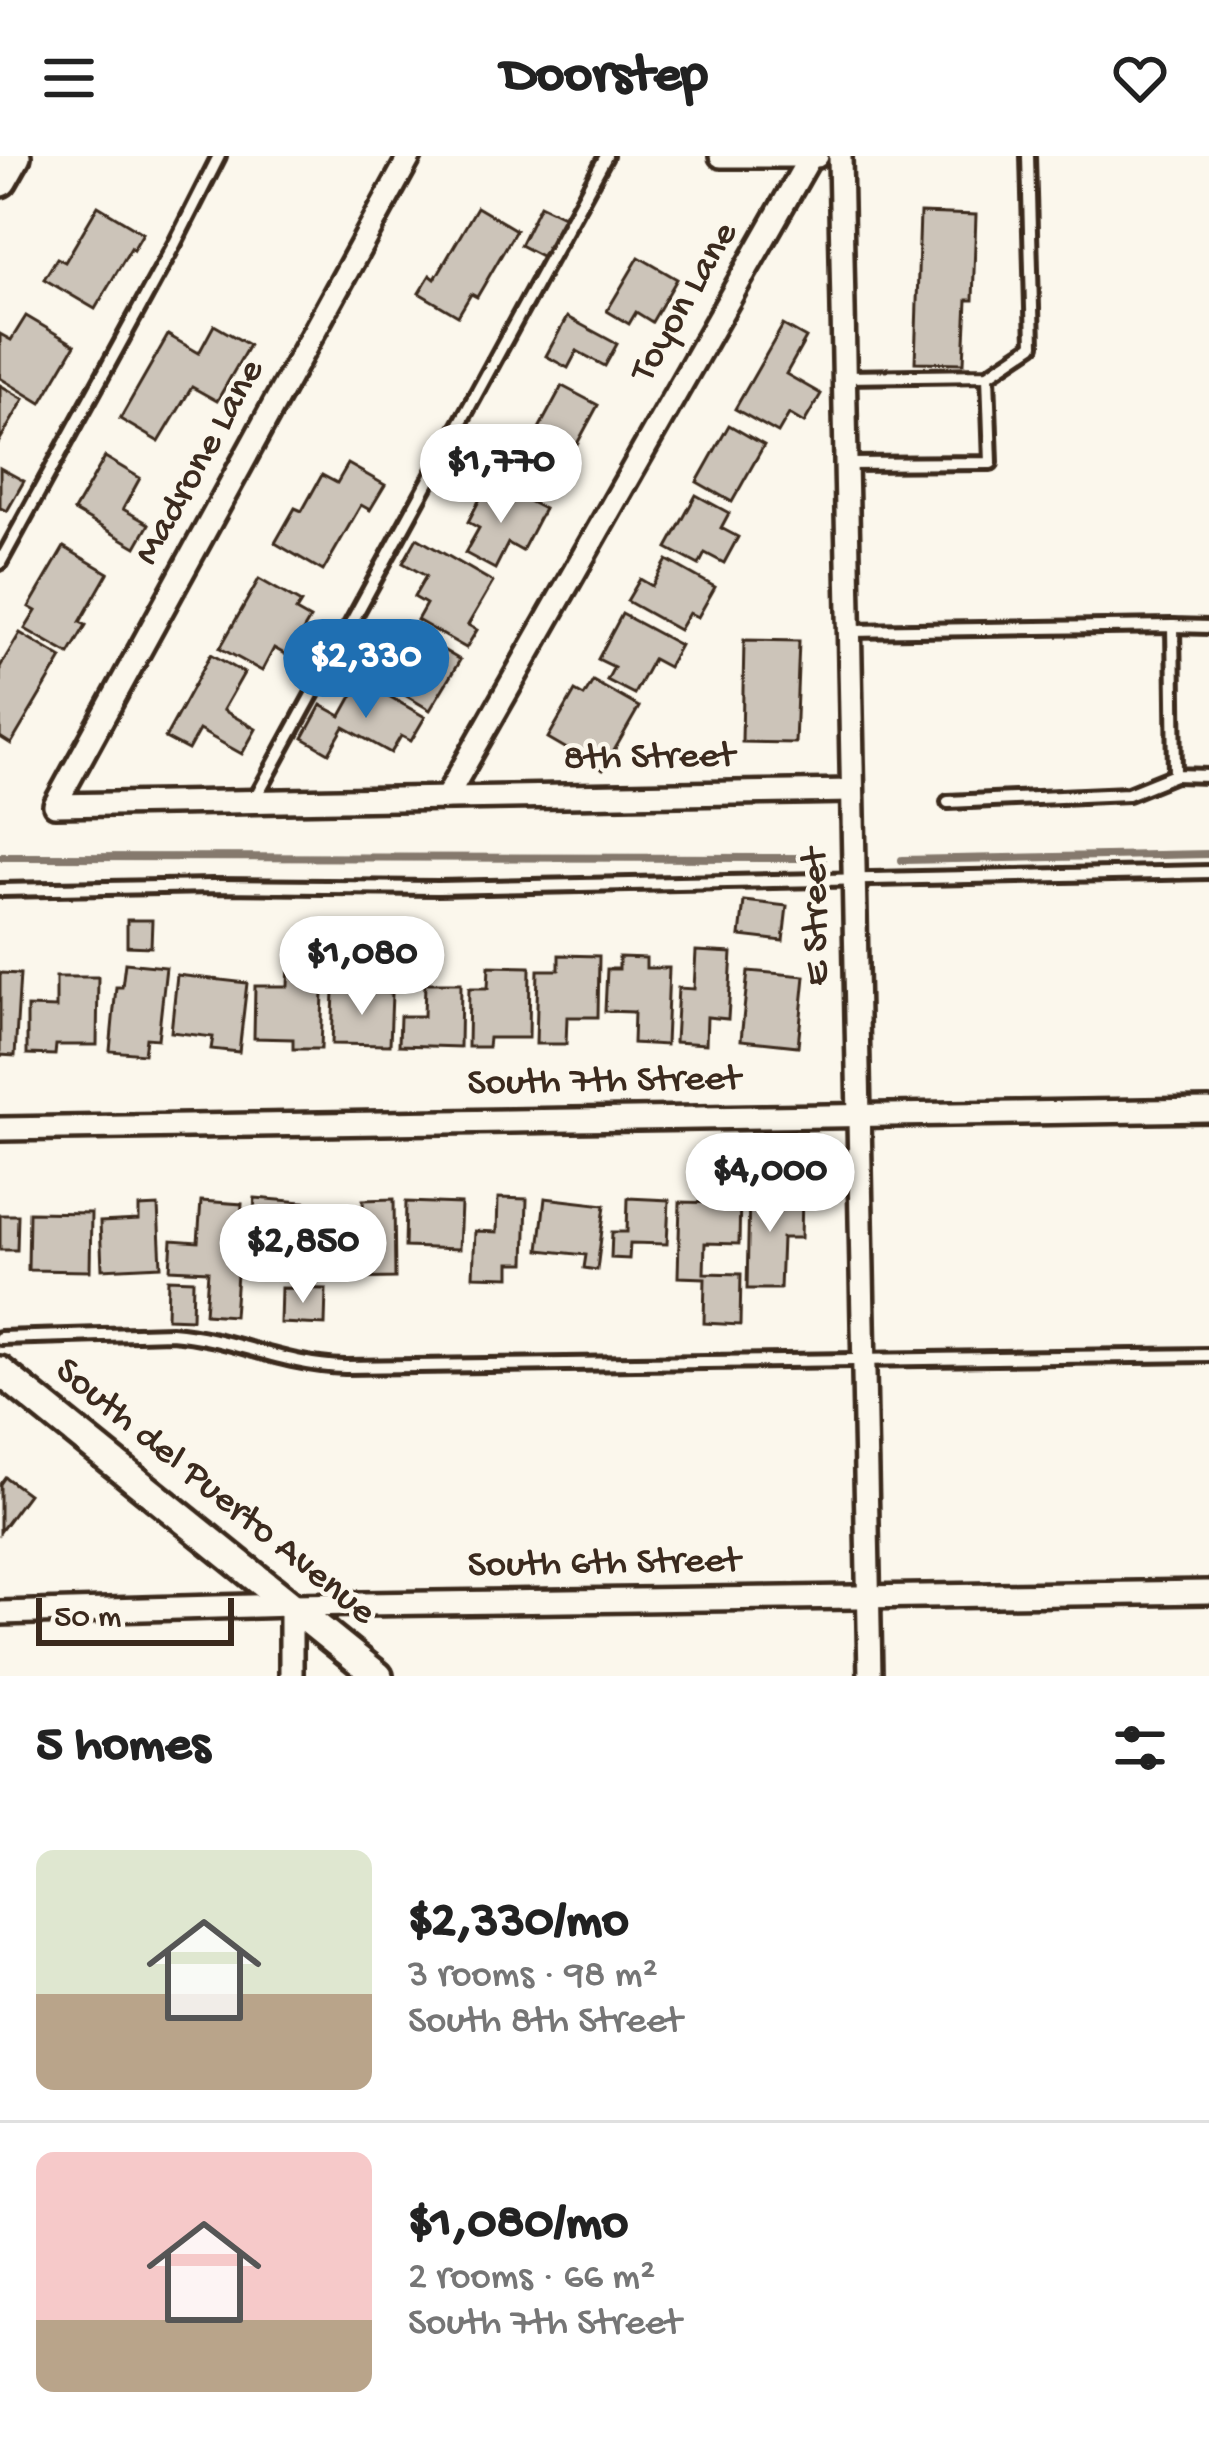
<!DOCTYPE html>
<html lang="en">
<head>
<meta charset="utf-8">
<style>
	body { margin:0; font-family:"Gochi Hand",sans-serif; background:#f6f6f6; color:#222; height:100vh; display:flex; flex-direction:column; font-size:45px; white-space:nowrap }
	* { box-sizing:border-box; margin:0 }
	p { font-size:39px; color:#767676 }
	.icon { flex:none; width:66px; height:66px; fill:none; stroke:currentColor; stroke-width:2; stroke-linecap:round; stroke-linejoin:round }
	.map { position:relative; height:1520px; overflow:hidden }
	.panel { display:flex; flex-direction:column; background:#fff; flex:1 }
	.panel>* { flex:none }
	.scale { position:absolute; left:36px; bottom:30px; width:198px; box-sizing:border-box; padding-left:12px; border:6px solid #3b2a1e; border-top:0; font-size:33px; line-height:42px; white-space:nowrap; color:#3b2a1e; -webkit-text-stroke:9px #fbf7ec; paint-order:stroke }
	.price { position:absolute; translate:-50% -102px; padding:0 27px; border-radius:42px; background:#fff; color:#222; font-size:39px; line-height:78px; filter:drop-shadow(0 3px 6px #0008) }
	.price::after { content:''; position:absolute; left:50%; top:72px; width:36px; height:27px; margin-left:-18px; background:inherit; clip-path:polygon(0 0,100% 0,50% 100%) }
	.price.current { background:#1f6fb2; color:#fff }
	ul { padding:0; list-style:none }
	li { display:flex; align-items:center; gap:36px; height:300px; padding:0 36px }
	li+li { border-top:3px solid #e0e0e0 }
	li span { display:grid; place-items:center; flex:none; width:336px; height:240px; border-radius:18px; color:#555 }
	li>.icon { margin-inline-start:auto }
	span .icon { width:144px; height:144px; fill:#fffc; stroke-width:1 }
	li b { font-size:51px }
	h2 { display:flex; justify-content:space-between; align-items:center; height:144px; padding:0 36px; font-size:51px }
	header { display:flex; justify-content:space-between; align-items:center; height:156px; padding:0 36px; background:#fff; font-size:54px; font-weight:800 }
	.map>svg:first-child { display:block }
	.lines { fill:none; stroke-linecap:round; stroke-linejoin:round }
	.stream { stroke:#85796d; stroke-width:8 }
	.building { fill:#ccc4b9; stroke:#3b2a1e; stroke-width:3 }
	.service-casing { stroke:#3b2a1e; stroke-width:20 }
	.minor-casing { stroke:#3b2a1e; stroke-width:30 }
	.tertiary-casing { stroke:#3b2a1e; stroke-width:36 }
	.primary-casing { stroke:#3b2a1e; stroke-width:42 }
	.service { stroke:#fbf7ec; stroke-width:10 }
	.minor { stroke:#fbf7ec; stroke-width:21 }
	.tertiary { stroke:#fbf7ec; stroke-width:27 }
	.primary { stroke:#fbf7ec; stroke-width:33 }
	.labels { text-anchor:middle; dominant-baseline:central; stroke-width:9; stroke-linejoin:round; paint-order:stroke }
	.street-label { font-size:39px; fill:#3b2a1e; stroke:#fbf7ec }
</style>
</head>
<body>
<header><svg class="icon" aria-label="menu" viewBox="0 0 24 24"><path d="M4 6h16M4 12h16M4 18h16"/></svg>Doorstep<svg class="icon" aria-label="heart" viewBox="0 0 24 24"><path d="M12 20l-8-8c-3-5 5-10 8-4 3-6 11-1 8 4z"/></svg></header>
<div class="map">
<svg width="1209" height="1520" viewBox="0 0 1209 1520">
	<rect width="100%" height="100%" fill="#fbf7ec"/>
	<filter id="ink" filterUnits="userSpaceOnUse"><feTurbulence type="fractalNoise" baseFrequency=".00833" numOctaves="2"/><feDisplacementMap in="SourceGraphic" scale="24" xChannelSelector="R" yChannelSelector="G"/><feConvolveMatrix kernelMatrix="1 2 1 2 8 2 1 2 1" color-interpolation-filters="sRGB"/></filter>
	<g filter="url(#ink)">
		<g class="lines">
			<g class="stream">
				<path d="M0,701L823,702"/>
				<path d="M902,704L1209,698"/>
			</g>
		</g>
		<g class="building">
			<path d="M540,49L565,61L545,102L520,89Z"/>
			<path d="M98,50L143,77L133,94L131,92L95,153L44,123L57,102L65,106Z"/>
			<path d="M477,51L516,74L477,141L471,138L458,160L419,137L430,119L435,123Z"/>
			<path d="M920,57L976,59L973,144H967L964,207L915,206Z"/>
			<path d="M639,101L677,123L652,166L636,156L629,168L607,155Z"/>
			<path d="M26,160L75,189L41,247L0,222V178L11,184Z"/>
			<path d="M567,161L617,188L605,210L577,195L568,212L546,200Z"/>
			<path d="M214,169L249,189L217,245L192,231L159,286L120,263L168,179L199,197Z"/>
			<path d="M783,169L806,182L786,218L821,238L804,267L789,258L778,277L735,253Z"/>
			<path d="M0,229L24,243L0,284Z"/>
			<path d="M562,230L598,249L564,312L528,293Z"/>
			<path d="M729,269L764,289L732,346L697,326Z"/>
			<path d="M105,301L140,322L123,353L149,368L136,391L74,355Z"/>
			<path d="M348,308L385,329L370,354L361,349L323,415L275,387L295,352L302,355L322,319L337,327Z"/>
			<path d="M0,312L24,325L7,355L0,352Z"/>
			<path d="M484,335L504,345L509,335L544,353L522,395L508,387L495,413L465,397L479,372L468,366Z"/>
			<path d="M696,339L729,357L721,372L738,381L724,407L705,397L699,409L667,392Z"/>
			<path d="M417,382L493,426L468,469L477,474L466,492L417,464L426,448L414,441L426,420L403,407Z"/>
			<path d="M64,391L108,417L80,466L86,469L69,498L25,473L36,455L29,451Z"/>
			<path d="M667,404L715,431L698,461L689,457L679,474L627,445L640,423L652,430Z"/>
			<path d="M259,423L301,447L296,455L310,463L288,500L274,492L262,515L220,492Z"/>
			<path d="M622,458L680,489L668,511L653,503L634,538L607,524L614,511L598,503Z"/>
			<path d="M20,477L62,502L11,588L0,581V511Z"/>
			<path d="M423,482L460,504L430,554L393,532Z"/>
			<path d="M744,484L799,485L795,587L742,586Z"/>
			<path d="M211,498L244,517L223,554L256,573L242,598L199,574L188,594L165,582Z"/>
			<path d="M361,524L425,561L411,585L401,580L391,597L344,571L329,597L303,582L321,549L341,560Z"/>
			<path d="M593,525L639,551L603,614L548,582L575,535L584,540Z"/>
			<path d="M744,745L787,750L783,785L740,780Z"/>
			<path d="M127,764H152L151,791L127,790Z"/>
			<path d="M696,795L732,797L728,863L707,861L706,888L675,886L678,832L694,833Z"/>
			<path d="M559,799L599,800L598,861H567L566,888H536L538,814H559Z"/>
			<path d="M619,801L646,802V812H669L666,889L633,887L634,856L605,855L607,813H619Z"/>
			<path d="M125,807L166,811L158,883L146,882L144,898L110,895L116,831H122Z"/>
			<path d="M289,807L324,808L321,893H293V883L254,882L255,830H288Z"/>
			<path d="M489,810L530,811L529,882H489L488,891H468L469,832H488Z"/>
			<path d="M748,815L805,820L798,890L741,884Z"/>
			<path d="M0,817L20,818L15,900L0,899Z"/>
			<path d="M177,819L247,827L239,896L211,893L213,881L171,876Z"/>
			<path d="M56,821H98L97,889H56L55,899L27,898V851L56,852Z"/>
			<path d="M425,827H461L460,891L399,889L400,860H424Z"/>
			<path d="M334,835L392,837L390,889L332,888Z"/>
			<path d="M749,1036L802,1038L801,1082H782L780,1133H747Z"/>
			<path d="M719,1038L740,1039L739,1088L705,1087L704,1117L741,1118L740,1169L704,1167L705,1122L678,1121L680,1046L719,1047Z"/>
			<path d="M255,1042L328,1048L324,1108L251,1103Z"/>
			<path d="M498,1042L527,1043L525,1107H510V1121L473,1120L475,1075L497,1076Z"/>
			<path d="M545,1042L605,1049L597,1114L584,1112L586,1099L539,1094Z"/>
			<path d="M628,1042L669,1044L667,1088L630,1087L629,1103L611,1102L612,1076H627Z"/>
			<path d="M394,1043L395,1122L345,1123L344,1069H364L363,1044Z"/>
			<path d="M201,1045L242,1048L234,1160L205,1158L208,1115L170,1113L172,1084L198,1086Z"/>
			<path d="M406,1046L461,1048L459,1093L405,1091Z"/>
			<path d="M158,1050L161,1110L102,1113L100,1066L139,1064V1051Z"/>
			<path d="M29,1056L91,1057L90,1115L28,1114Z"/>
			<path d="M0,1059H18L17,1094H0Z"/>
			<path d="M168,1123L193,1124L192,1163L167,1162Z"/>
			<path d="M281,1132L326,1133L325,1169L280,1167Z"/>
			<path d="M5,1321L28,1338L0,1376V1328Z"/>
		</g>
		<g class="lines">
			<g class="service-casing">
				<g id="service">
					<path d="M844,221L988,219L1033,189L1028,0"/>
					<path d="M846,308L991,307L988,219"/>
					<path d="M0,407L175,87L219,0"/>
					<path d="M1173,470L1209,471"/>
					<path d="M849,475L1173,470L1175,619L1209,620"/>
					<path d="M254,645L606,0"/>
					<path d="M948,646L1128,638L1175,619"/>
					<path d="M0,734L214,730L438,732L1209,716"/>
					<path d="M0,1182L171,1177C234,1182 281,1209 345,1211L1209,1199"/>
				</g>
			</g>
			<g class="minor-casing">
				<g id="minor">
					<path d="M410,0L55,649L852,635"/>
					<path d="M721,0H817"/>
					<path d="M840,0L870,1520"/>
					<path d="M446,642L810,1"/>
					<path d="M0,973L1209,954"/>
					<path d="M291,1449V1520"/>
					<path d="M0,1457L291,1449L1209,1436"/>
				</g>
			</g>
			<g class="tertiary-casing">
				<path id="tertiary" d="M0,1215L378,1520"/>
			</g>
			<g class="primary-casing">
				<path id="primary" d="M0,23L13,0"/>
			</g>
			<use href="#service" class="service"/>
			<use href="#minor" class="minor"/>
			<use href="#tertiary" class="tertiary"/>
			<use href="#primary" class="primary"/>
		</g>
	</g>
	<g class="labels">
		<g class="street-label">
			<text transform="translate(686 147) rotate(-60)">Toyon Lane</text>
			<text transform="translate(201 307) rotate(-61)">Madrone Lane</text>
			<text transform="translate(649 603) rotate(-1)">8th Street</text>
			<text transform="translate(818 761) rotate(-91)">E Street</text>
			<text transform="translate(604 927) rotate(-1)">South 7th Street</text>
			<text transform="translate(214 1337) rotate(39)">South del Puerto Avenue</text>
			<text transform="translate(604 1409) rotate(-1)">South 6th Street</text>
		</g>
	</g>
</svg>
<div class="scale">50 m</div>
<b class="price" style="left:501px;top:370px">$1,770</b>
<b class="price current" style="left:366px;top:565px">$2,330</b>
<b class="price" style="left:362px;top:862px">$1,080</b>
<b class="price" style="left:770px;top:1079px">$4,000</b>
<b class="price" style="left:303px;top:1150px">$2,850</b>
</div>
<section class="panel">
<h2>5 homes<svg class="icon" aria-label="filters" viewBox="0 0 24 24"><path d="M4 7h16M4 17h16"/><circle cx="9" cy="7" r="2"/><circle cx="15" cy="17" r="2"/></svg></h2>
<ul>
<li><span style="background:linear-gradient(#dfe7d0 60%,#b9a48a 0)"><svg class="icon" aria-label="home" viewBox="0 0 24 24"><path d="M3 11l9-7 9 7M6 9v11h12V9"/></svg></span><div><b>$2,330/mo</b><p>3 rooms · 98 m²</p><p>South 8th Street</p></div></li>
<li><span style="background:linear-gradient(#f6c9c9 70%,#b9a48a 0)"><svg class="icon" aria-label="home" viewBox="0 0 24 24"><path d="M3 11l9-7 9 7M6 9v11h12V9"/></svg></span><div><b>$1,080/mo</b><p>2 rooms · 66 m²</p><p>South 7th Street</p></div></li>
</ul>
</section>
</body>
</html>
